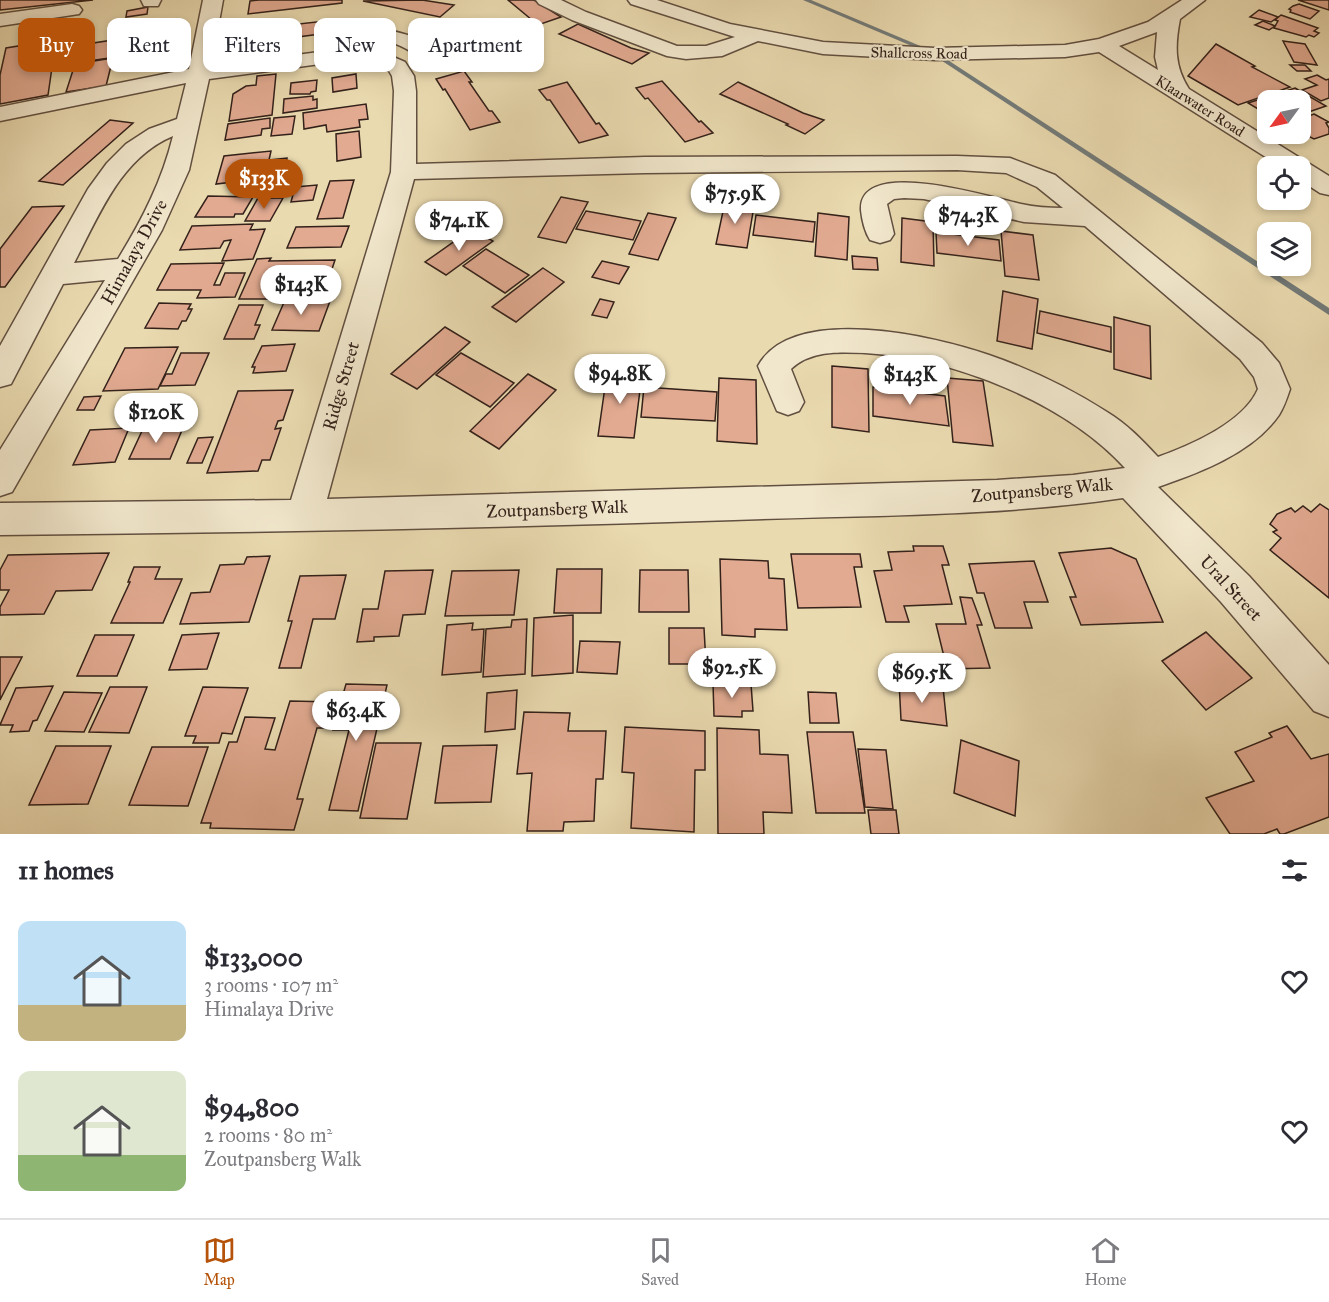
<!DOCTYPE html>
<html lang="en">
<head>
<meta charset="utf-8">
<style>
	body { margin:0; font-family:"IM FELL Great Primer",serif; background:#f7f7f7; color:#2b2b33; height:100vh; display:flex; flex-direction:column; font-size:22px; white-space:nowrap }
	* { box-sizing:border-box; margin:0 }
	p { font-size:20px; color:#7c7c81 }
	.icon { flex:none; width:33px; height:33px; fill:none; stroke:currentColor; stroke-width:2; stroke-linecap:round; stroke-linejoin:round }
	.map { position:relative; height:834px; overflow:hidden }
	.sheet { display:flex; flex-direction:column; background:#fff; flex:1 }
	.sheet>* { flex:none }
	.guide { position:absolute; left:18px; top:18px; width:600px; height:54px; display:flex; gap:12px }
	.needle { width:39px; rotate:237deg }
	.fabs { position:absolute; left:1257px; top:90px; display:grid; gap:12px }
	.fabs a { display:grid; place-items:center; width:54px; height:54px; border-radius:12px; background:#fff; box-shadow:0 3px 9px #0003; font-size:30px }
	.price { position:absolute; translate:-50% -51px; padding:0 14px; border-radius:21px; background:#fff; color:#222; font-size:20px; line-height:39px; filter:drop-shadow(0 2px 3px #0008) }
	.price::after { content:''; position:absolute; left:50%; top:36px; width:18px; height:14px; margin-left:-9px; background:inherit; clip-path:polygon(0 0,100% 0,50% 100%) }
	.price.selected { background:#b45309; color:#fff }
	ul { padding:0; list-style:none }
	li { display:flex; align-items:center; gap:18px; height:150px; padding:0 18px }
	li span { display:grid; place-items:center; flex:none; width:168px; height:120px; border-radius:12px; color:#555 }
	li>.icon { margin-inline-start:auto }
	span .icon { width:72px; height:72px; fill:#fffc; stroke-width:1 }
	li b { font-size:26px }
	h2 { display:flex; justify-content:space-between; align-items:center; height:72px; padding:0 18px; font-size:26px }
	.chip { padding:0 21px; border-radius:12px; background:#fff; box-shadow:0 3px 9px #0003; font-size:21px; line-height:54px }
	.chip.selected { background:#b45309; color:#fff }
	.menu { display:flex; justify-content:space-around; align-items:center; height:84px; border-top:2px solid #e1e1e2; background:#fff; font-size:16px; color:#7c7c81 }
	.menu a { display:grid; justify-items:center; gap:3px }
	.menu .selected { color:#b45309 }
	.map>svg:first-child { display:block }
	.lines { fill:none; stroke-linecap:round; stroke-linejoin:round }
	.stream { fill:#737b79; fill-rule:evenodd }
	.building { fill:#e1aa91; stroke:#33211a; stroke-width:1.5 }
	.minor-casing { stroke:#614f40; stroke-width:3 }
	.minor { fill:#f1e7cc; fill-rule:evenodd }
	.labels { text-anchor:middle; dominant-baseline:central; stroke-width:4.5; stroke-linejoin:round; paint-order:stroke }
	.far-street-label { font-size:15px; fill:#33211a; stroke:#f1e7cc }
	.street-label { font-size:18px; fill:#33211a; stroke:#f1e7cc }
</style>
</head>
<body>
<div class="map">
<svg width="1329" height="834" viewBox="0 0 1329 834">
	<rect width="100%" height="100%" fill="#eadab0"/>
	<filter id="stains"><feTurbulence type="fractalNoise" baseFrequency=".00333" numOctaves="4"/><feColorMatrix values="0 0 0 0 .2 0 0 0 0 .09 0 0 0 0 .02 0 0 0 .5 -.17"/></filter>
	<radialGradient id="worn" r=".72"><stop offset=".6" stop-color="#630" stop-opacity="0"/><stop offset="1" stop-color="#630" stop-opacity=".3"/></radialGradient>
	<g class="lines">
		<path class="stream" d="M803,0H811L937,53L1329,308V315L933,55Z"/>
	</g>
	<g class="building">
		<path d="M0,0H93L0,10Z"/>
		<path d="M259,0H342V3L248,14L250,1Z"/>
		<path d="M422,0L454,5L440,17L363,1Z"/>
		<path d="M508,0H534L561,17L538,25Z"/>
		<path d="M1298,0H1329V10Z"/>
		<path d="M1299,4L1319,11L1310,19L1290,12L1291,10L1289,9L1293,6Z"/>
		<path d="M148,7L147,14L126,17L127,11Z"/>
		<path d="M1259,10L1278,17L1271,22L1250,17Z"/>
		<path d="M1281,15L1318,28L1314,31L1319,33L1314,37L1309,35L1306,37L1274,28L1278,21L1275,20Z"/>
		<path d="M343,19V31L244,44L246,30Z"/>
		<path d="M485,19L514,51L517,50L526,59L500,68L490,58L493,57L460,26Z"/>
		<path d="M1263,21L1275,26L1269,30L1255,25Z"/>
		<path d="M578,24L631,48L649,53L632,64L559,34Z"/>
		<path d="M126,38L123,56L82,62L87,44Z"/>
		<path d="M56,40L48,95L0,104V75L6,48Z"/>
		<path d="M1283,41L1305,44L1317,65L1294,62Z"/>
		<path d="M1216,44L1255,66L1252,67L1290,87L1238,105L1188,76Z"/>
		<path d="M113,58L106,86L66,92L75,64Z"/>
		<path d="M1290,65H1305L1311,71H1297Z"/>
		<path d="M464,71L472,82H469L489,111H492L500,122L470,130L445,89L443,90L436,79Z"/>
		<path d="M276,74L272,115L229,121L233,94L246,86L256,85L257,76Z"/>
		<path d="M356,74L357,88L333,92L332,78Z"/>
		<path d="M1317,75L1326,80L1329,79V98L1321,101L1302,90L1317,85L1305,79Z"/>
		<path d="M317,80L316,91L311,92L310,94H290L291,83Z"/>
		<path d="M662,81L699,122L701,121L713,133L685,142L648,98L645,99L636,88Z"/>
		<path d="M567,82L596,124L599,123L608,135L579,143L550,100H547L539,90Z"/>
		<path d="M738,82L803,113L824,120L805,134L786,125L788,124L720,94Z"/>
		<path d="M1295,88L1326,106L1300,115V100H1268V115L1248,103Z"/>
		<path d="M313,96V100L317,99V108L283,113L284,99Z"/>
		<path d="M366,104L368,119L359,120L360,127L327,132L326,125L304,129L303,113Z"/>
		<path d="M1314,114L1329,122L1326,123L1329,128V134L1314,139L1300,132V119Z"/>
		<path d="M295,116L292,134L271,136L274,118Z"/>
		<path d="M270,118V128L262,129L261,135L225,140L228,124Z"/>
		<path d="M110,120L133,123L63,185L39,181Z"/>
		<path d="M359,131L361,157L337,161L336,134Z"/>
		<path d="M271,151L269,160L287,158L284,176L216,184L224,156Z"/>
		<path d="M354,180L343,218L317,219L330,181Z"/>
		<path d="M317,185L313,200L291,202L295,187Z"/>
		<path d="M208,196L253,197L243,214H235L234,217H195Z"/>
		<path d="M561,197L588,202L566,243L538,237Z"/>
		<path d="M258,198H283L270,221H245Z"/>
		<path d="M725,202L754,206L747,248L716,244Z"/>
		<path d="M64,206L5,287H0V249L32,207Z"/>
		<path d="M586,211L641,221L633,240L576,229Z"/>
		<path d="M648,213L676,218L658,260L629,254Z"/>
		<path d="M818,213L849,217L847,260L815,256Z"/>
		<path d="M756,215L815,222L813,242L753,235Z"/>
		<path d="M902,218L933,222L934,266L901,262Z"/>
		<path d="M253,224L250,230L265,229L253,259L222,261L231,240L224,241L220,248L180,250L192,226Z"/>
		<path d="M349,226L341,247L287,248L296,227Z"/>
		<path d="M472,229L493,241L446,275L425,262Z"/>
		<path d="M1001,231L1033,235L1039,280L1005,276Z"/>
		<path d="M936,232L999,240L1001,261L937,253Z"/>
		<path d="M486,249L529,275L505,293L463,266Z"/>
		<path d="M852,256L877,258L878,270L853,269Z"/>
		<path d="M271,258L269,261L335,260L326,287L275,288L271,299H239L257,259Z"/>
		<path d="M602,261L629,267L619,284L592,277Z"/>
		<path d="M224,263L214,285H220L225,273H245L235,297L197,298L201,290H157L171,264Z"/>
		<path d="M543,268L564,282L516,322L492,307Z"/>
		<path d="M1003,291L1038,299L1032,349L997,341Z"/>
		<path d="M600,299L614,302L607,318L592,315Z"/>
		<path d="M285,300L330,301L319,331L272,330Z"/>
		<path d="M159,303L191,304L188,309H192L186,321H182L178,329L145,328Z"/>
		<path d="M239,305H263L255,325H260L254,339H224Z"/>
		<path d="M1040,311L1111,327V352L1037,333Z"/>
		<path d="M1114,317L1150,326L1151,379L1114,369Z"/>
		<path d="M445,327L470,342L417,389L391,374Z"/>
		<path d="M295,344L286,371L253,373L255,367H252L262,346Z"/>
		<path d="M178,347L158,389L103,391L125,348Z"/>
		<path d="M181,353H209L195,385L160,386L166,374H172Z"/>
		<path d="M461,353L514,383L490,407L436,375Z"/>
		<path d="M832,366L868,369L869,432L832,427Z"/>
		<path d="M607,373L642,374L634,438L598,436Z"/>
		<path d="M528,374L556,390L499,449L470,431Z"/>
		<path d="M719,378L756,380L757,444L717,441Z"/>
		<path d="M947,378L983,381L993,446L953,442Z"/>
		<path d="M644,387L717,392L715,421L641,417Z"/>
		<path d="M873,387L945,396L949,426L873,416Z"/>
		<path d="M293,390L283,420L278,421L275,429L281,428L270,460H262L258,471L207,473L238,391Z"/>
		<path d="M101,396L94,410H77L84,397Z"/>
		<path d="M155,427H174L172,431L182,430L170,459H129L142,431H154Z"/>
		<path d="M129,428L115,462L73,465L90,430Z"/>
		<path d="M213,437L202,463H187L198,438Z"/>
		<path d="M1320,504L1329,510V598L1270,550L1281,538L1273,532L1277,530L1270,524L1277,514L1291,508L1295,512L1303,506L1311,512Z"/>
		<path d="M913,546H943L949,565H942L952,604L904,606L909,622H886L874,571L892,570L888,552L914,551Z"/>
		<path d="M1111,548L1136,559L1163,622L1081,625L1070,597H1076L1059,553Z"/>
		<path d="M109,553L92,590L56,591L44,614L0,615V607L9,590H0V570L8,555Z"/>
		<path d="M791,554H860L862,567H854L861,607L798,608Z"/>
		<path d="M270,556L249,622L180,624L191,593L210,592L220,565L244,564L247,557Z"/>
		<path d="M720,559L768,561L769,578L784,579L787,630L755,629V637L722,635Z"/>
		<path d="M1034,561L1048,602H1024L1032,628H995L984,593H977L969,564Z"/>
		<path d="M134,567H160L155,579H182L163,623H111L130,582H128Z"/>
		<path d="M557,569H602L601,613H554Z"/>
		<path d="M433,570L425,614L403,615L399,636L374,637V641L357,642L363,609H378L385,571Z"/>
		<path d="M519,570L514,615L445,616L452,571Z"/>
		<path d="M640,570H688L689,612H639Z"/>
		<path d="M346,575L335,619H313L301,668H279L292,621H288L300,576Z"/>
		<path d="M960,597L972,598L982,625H977L990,668L947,669L936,624H966Z"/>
		<path d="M573,615V673L532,676L534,618Z"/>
		<path d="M527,619L525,674L483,677L486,629L511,627L512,620Z"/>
		<path d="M473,623L472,630L484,629L481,672L442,675L447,625Z"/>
		<path d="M669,628H704L706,664H669Z"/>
		<path d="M1206,632L1252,678L1206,710L1162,661Z"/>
		<path d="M219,633L207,669L169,670L182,635Z"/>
		<path d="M95,635H134L117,676H77Z"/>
		<path d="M580,641L620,642L617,674L577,672Z"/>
		<path d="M0,657H22L0,700Z"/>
		<path d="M899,681L943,687L947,726L901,720Z"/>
		<path d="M713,683L751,684L753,711H742V717L714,716Z"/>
		<path d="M346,684L387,685L358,811L329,810L349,730H333Z"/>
		<path d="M53,686L37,720L33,721L29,731L10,732L13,725H0L16,688Z"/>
		<path d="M110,687H147L129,733L89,732Z"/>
		<path d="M203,687L248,688L232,734L222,733L219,743H193L196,736H185Z"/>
		<path d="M517,690L515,729L485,732L487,693Z"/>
		<path d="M64,692L102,693L84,732L45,731Z"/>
		<path d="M808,692L836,693L839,723H810Z"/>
		<path d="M290,701L334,702L326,728H317L297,799H303L294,830L210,828L211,823H201L229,742H237L245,717L275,718L265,749L275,750Z"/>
		<path d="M524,712L570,713L568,731H606L603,779H596L594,821L564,822L563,831H527L532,773L517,774Z"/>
		<path d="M1287,726L1311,759L1329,754V817L1284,834H1280L1277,829L1264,834H1230L1206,798L1254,781L1235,752L1272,737L1269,733Z"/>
		<path d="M625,727L705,731V770H695L694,832L631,828L634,773L622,772Z"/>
		<path d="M717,728L759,730L760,754L788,755L792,813L763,812L764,834H718Z"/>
		<path d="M807,732H853L865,813H816Z"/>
		<path d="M961,740L1019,761L1015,816L954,793Z"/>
		<path d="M376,743H421L407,819L360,818Z"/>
		<path d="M497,745L491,802L435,803L443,746Z"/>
		<path d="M56,746H111L88,804L29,805Z"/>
		<path d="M152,747H208L188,806L129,805Z"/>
		<path d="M858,749L886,750L893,809L865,807Z"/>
		<path d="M868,810H896L899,834H871Z"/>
	</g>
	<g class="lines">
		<g class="minor-casing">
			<g id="minor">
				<path d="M141,0H161L158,6H144Z"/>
				<path d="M203,0H223L211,66L342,49L382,52L405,62L414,76L416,91V164L645,157L957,156L1010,158L1055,175L1262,343L1279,363L1290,389C1287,398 1284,407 1279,415C1253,453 1199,473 1158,487L1249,576L1329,665V717L1314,711L1221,602L1123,498C995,517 863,515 734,520C489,528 245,533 0,535V503L291,500L391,172L394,91L392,76L389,71L371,62L342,61L209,79L189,170L162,230L12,492L0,496V450L105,280L63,284L11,384L0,387V346L88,189L107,163L126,144L149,129L177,119L186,83L0,121V107L189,69ZM173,136C162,181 142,220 118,259L74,263C99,216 120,158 173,136ZM957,170L1006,173L1037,187L1063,208C1049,208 1035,207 1021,204C996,199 858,155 861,210C862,220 865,232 870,240L880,243L890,240L894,234L887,204L894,199L904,198L924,199L1024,222L1085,226L1240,359L1254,377L1258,389C1244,422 1191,445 1158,457C1142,440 1127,424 1107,412C1071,389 1030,369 989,355C935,336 792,303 758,366L777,411L788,415L799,411L804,402L791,369C811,350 839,352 865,353C953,358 1065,402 1125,468L1073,475L997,480L327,499L414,179L645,173Z"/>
				<path d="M536,0H561L586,12L677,46H706L735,37L631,4L628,0H657L730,24L823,42L935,48L1065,45L1099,39L1148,22L1182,0H1205L1180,19C1175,45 1174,66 1189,89L1329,176V195L1320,193L1300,180V166H1280L1099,52L1065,57L935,60L823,54L758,41L722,56L686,59L667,56L572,20L539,4ZM1157,32L1155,57L1158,70L1119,46Z"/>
				<path d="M72,4L79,6L82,10L79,14L0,26V14Z"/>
				<path d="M380,29C399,31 437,42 448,58L445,63L437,64C420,60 406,45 389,42C369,38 349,50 331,45L328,41L331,37Z"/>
			</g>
		</g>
		<use href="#minor" class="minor"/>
	</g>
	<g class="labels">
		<g class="far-street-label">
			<text transform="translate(919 53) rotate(1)">Shallcross Road</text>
			<text transform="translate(1200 106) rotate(32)">Klaarwater Road</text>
		</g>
		<g class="street-label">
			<text transform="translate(134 252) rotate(-61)">Himalaya Drive</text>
			<text transform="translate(341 386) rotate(-74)">Ridge Street</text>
			<text transform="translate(1042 490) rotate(-5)">Zoutpansberg Walk</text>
			<text transform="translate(557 509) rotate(-2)">Zoutpansberg Walk</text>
			<text transform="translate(1231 588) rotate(47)">Ural Street</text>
		</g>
	</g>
	<rect width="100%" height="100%" filter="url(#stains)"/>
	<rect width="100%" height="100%" fill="url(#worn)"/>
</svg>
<div class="fabs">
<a><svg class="needle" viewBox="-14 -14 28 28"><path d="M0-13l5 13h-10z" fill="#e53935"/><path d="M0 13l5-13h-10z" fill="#7c7c81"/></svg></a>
<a><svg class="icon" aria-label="locate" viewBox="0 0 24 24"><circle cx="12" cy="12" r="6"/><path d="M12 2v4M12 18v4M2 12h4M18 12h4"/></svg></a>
<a><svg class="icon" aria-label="layers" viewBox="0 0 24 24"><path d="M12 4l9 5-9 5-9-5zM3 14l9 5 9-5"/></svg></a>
</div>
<b class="price selected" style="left:264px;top:210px">$133K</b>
<b class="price" style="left:735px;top:225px">$75.9K</b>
<b class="price" style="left:968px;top:247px">$74.3K</b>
<b class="price" style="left:459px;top:252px">$74.1K</b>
<b class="price" style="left:301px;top:316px">$143K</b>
<b class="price" style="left:620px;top:405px">$94.8K</b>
<b class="price" style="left:910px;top:406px">$143K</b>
<b class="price" style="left:156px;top:444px">$120K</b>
<b class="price" style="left:732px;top:699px">$92.5K</b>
<b class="price" style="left:922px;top:704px">$69.5K</b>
<b class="price" style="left:356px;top:742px">$63.4K</b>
<div class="guide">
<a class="chip selected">Buy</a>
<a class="chip">Rent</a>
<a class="chip">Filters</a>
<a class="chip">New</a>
<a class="chip">Apartment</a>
</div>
</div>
<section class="sheet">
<h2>11 homes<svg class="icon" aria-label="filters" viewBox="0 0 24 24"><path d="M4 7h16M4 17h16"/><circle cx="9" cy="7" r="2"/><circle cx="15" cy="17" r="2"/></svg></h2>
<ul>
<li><span style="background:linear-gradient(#bfe0f5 70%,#c2b280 0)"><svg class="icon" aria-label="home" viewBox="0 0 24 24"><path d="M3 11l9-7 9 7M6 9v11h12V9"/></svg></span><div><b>$133,000</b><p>3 rooms · 107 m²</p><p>Himalaya Drive</p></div><svg class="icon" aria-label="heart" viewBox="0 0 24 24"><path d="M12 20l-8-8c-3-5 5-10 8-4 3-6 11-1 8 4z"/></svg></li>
<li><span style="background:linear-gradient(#dfe7d0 70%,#8fb573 0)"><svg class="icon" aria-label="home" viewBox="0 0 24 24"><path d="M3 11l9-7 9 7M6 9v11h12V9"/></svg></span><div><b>$94,800</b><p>2 rooms · 80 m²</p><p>Zoutpansberg Walk</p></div><svg class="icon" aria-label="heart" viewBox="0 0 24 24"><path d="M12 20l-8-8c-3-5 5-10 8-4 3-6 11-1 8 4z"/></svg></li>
</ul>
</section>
<nav class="menu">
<a class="selected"><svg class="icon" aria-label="map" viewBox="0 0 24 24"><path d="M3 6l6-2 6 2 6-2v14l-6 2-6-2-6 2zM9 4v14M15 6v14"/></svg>Map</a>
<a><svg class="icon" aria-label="saved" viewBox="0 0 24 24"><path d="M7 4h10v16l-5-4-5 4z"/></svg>Saved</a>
<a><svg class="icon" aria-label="home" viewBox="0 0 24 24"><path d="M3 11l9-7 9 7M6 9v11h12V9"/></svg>Home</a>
</nav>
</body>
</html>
